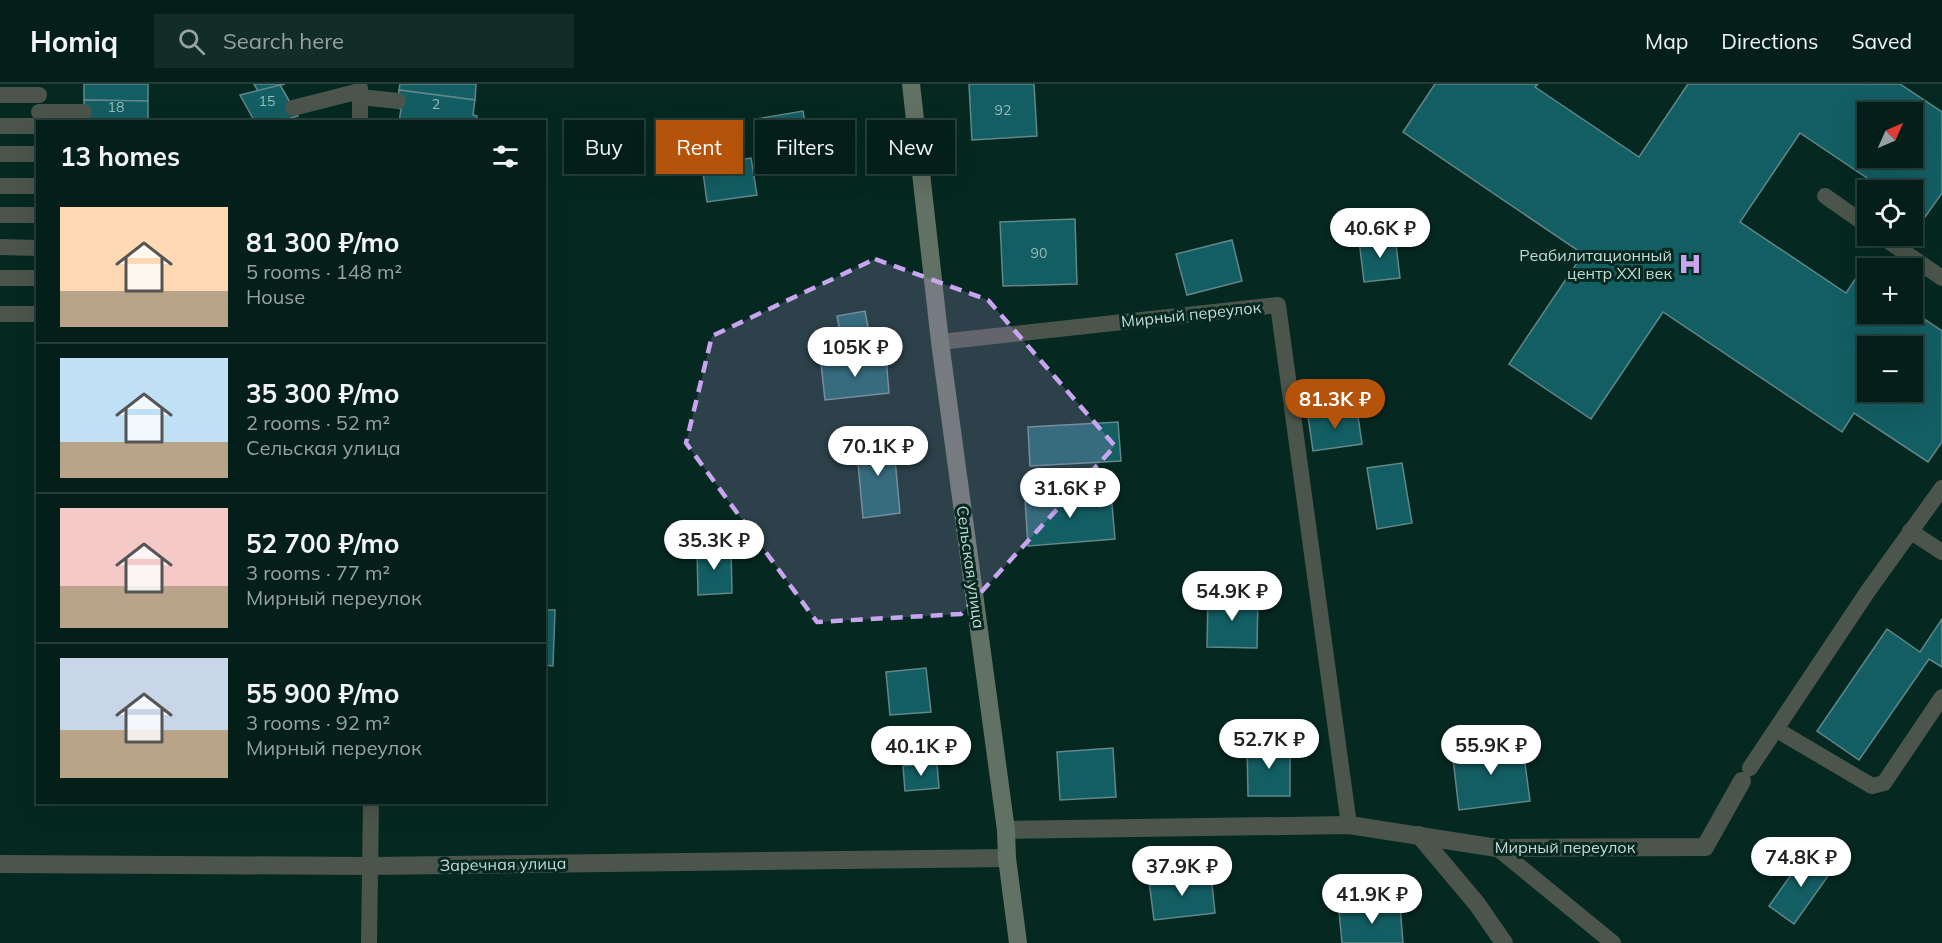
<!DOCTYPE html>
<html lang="en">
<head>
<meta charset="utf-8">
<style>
	body { margin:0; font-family:Mulish,sans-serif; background:#122c26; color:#f1f3f6; height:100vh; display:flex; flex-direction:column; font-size:22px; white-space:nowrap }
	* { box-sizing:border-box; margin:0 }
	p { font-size:20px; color:#97a2a2 }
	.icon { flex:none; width:33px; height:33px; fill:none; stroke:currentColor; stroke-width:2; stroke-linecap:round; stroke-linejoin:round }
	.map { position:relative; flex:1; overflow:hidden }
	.drawer { position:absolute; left:36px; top:36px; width:510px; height:684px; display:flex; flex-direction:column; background:#041f19; border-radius:0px; box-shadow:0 6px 24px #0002,0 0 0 2px #253d38 }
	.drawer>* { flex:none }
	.guide { position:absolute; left:564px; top:36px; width:570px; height:54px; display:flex; gap:12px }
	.needle { width:39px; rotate:45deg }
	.controls { position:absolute; left:1857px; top:18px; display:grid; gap:12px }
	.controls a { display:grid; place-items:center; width:66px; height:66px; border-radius:0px; background:#041f19; box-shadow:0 6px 24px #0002,0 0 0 2px #253d38; font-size:30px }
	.price { position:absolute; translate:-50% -51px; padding:0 14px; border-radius:21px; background:#fff; color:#222; font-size:20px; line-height:39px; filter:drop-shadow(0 2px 3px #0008) }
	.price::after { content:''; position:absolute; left:50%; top:36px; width:18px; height:14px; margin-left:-9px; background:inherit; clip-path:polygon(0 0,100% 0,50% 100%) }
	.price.active { background:#b45309; color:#fff }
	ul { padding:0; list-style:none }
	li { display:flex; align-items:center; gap:18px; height:150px; padding:0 24px }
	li+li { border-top:2px solid #253d38 }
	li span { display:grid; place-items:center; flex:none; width:168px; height:120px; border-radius:0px; color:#555 }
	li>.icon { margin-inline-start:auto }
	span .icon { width:72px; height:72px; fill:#fffc; stroke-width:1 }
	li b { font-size:26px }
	h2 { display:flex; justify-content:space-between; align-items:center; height:72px; padding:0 24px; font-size:26px }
	.chip { padding:0 21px; border-radius:0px; background:#041f19; box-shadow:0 6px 24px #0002,0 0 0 2px #253d38; font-size:21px; line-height:54px }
	.chip.active { background:#b45309; color:#fff }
	header { display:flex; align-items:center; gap:36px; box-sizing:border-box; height:84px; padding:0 30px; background:#041f19; border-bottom:2px solid #253d38 }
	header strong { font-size:28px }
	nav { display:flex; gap:33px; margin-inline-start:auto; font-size:21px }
	.search { width:420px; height:54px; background:#122c26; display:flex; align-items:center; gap:15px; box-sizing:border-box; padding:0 21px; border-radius:0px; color:#97a2a2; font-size:22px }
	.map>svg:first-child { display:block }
	.building { fill:#135e63; stroke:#61878a; stroke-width:1.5; fill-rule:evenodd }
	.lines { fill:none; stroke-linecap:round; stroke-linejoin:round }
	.lane { stroke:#4b554c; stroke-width:16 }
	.street { stroke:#4b554c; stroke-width:18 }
	.secondary { stroke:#617163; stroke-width:18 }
	.marked { fill:#c8a5ee; fill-opacity:0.2; stroke:#c8a5ee; stroke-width:4.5; stroke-dasharray:12 8; stroke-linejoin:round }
	.labels { text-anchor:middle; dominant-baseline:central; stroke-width:6; stroke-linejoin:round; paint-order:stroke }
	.number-label { font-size:14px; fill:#9abbb8 }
	.poi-label { font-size:16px; fill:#c7dad4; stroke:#052921; text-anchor:end }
	.street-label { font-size:16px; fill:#c7dad4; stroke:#052921 }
</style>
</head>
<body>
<header>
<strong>Homiq</strong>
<div class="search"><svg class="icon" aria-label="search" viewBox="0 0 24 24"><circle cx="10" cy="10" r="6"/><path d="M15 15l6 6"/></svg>Search here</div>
<nav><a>Map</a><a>Directions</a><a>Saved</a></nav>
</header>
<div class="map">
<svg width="1942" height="859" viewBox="0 0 1942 859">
	<rect width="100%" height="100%" fill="#052921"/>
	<g class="building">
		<path d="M84,0H148V17L84,16Z"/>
		<path d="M254,0H285L258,7Z"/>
		<path d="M400,0H476L475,16L399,6Z"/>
		<path d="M969,0H1034L1037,52L972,56Z"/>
		<path d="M1435,0H1538L1535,3L1639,73L1688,0H1900L1942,28V109L1925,133L1912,125V106H1885L1800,49L1740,138L1846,209L1858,191L1868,197V230H1912V227L1942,247V358L1928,378L1854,329L1842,348L1663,228L1591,335L1509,280L1583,170L1403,48ZM1868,28H1912V74H1868ZM1868,262H1912V308H1868Z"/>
		<path d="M280,1L298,32L277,38H255L240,11Z"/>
		<path d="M399,6L475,16L473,31L477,32L476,38H399L401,25L397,24Z"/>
		<path d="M84,16L148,17V38H84Z"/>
		<path d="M803,27L809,65L763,73L756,35Z"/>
		<path d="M751,74L757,111L707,118L702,81Z"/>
		<path d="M1075,135L1077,200L1003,202L1000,138Z"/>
		<path d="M1395,152L1400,194L1364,198L1359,156Z"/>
		<path d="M1232,156L1242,197L1187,211L1176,170Z"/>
		<path d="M865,227L873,270L845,275L837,232Z"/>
		<path d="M886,273L889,309L825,316L821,280Z"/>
		<path d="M1357,325L1362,360L1313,367L1308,332Z"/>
		<path d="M1118,338L1121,377L1030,382L1028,343Z"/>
		<path d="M893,353L900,429L863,434L856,357Z"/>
		<path d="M1402,379L1412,439L1377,445L1367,384Z"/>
		<path d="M1111,409L1115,455L1028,462L1025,415Z"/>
		<path d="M731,464L732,509L698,511L697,465Z"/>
		<path d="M1208,511L1258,512L1257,564L1207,563Z"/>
		<path d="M544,526H555L553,582L544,581Z"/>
		<path d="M1942,535V583L1929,575L1859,676L1817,647L1887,545L1920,568Z"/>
		<path d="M926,584L931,628L890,631L886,588Z"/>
		<path d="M1522,657L1530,717L1459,726L1452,666Z"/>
		<path d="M1247,661H1290V712H1248Z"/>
		<path d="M1113,664L1116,713L1060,716L1057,668Z"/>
		<path d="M937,679L939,704L905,707L903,682Z"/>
		<path d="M1808,767L1833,785L1794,840L1769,822Z"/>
		<path d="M1211,790L1215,829L1154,836L1149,797Z"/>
		<path d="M1400,821L1403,859H1342L1339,827Z"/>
	</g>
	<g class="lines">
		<g class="lane">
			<path d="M360,4V38"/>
			<path d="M0,11H39"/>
			<path d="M360,13L398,17"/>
			<path d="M293,24L360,7"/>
			<path d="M39,28H84"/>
			<path d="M0,42H38"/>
			<path d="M0,70H38"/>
			<path d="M0,102H38"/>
			<path d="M1825,112L1868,142"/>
			<path d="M0,131H38"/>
			<path d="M1881,152L1942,194"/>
			<path d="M0,163L38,164"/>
			<path d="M0,194H38"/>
			<path d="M0,230H38"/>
			<path d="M940,258L1278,221L1349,741"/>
			<path d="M1910,447L1942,468"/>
			<path d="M1777,646L1872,702L1884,699L1942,613"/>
			<path d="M1750,684L1868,507L1942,404"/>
			<path d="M1497,764L1613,859"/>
			<path d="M369,859L371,718"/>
		</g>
		<g class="street">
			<path d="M1006,746L1349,741L1497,764L1705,763L1742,697"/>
			<path d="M1419,751L1477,820L1504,859"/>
			<path d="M0,780L371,782L1007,774"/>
		</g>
		<path class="secondary" d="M911,0L940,258L1006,746L1007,774L1018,859"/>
	</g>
	<path class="marked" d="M875,175L988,216L1115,362L961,530L817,538L686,359L712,252Z"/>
	<defs>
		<g id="hospital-bare" transform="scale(1.8)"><path d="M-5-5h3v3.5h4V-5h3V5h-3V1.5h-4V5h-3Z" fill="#c8a5ee" stroke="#052921" stroke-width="2.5" paint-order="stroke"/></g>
	</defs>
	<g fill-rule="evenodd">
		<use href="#hospital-bare" x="1690" y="180"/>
	</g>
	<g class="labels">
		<g class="number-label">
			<text x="267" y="17">15</text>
			<text x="436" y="20">2</text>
			<text x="116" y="23">18</text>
			<text x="1003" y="26">92</text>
			<text x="1039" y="169">90</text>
		</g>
		<g class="poi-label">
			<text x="1672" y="171">Реабилитационный<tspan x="1672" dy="18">центр ХХI век</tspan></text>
		</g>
		<g class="street-label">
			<text transform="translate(1191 230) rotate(-6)">Мирный переулок</text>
			<text transform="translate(971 483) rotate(82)">Сельская улица</text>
			<text x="1565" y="763">Мирный переулок</text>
			<text transform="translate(503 780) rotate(-1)">Заречная улица</text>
		</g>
	</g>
</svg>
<div class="controls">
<a><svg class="needle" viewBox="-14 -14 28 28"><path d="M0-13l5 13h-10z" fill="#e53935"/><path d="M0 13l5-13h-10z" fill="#97a2a2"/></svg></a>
<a><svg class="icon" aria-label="locate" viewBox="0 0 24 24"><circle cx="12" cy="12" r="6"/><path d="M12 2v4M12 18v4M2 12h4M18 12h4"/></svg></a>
<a>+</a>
<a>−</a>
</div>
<b class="price" style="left:1380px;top:175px">40.6K ₽</b>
<b class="price" style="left:855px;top:294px">105K ₽</b>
<b class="price active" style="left:1335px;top:346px">81.3K ₽</b>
<b class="price" style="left:878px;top:393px">70.1K ₽</b>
<b class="price" style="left:1070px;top:435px">31.6K ₽</b>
<b class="price" style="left:714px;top:487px">35.3K ₽</b>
<b class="price" style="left:1232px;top:538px">54.9K ₽</b>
<b class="price" style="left:1269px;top:686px">52.7K ₽</b>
<b class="price" style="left:1491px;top:692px">55.9K ₽</b>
<b class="price" style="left:921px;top:693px">40.1K ₽</b>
<b class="price" style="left:1801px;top:804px">74.8K ₽</b>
<b class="price" style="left:1182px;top:813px">37.9K ₽</b>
<b class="price" style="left:1372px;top:841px">41.9K ₽</b>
<div class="guide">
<a class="chip">Buy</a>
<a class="chip active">Rent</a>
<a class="chip">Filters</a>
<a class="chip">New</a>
</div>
<section class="drawer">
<h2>13 homes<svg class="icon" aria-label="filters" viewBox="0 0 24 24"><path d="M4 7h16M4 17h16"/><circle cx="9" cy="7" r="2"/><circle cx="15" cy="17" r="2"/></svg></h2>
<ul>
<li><span style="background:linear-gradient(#ffd9b3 70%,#b9a48a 0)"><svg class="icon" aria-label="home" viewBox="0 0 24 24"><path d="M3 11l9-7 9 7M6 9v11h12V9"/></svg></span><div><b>81 300 ₽/mo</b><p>5 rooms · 148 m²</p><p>House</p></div></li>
<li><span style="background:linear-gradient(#bfe0f5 70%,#b9a48a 0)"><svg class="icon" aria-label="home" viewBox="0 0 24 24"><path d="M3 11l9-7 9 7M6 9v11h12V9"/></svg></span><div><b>35 300 ₽/mo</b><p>2 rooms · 52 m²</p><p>Сельская улица</p></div></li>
<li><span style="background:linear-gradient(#f6c9c9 65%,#b9a48a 0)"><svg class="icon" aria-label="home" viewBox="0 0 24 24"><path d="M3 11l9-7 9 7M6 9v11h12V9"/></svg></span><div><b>52 700 ₽/mo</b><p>3 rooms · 77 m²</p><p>Мирный переулок</p></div></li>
<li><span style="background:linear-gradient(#c9d6e8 60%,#b9a48a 0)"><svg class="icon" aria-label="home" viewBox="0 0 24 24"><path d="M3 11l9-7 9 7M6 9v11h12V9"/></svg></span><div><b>55 900 ₽/mo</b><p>3 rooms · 92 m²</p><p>Мирный переулок</p></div></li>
</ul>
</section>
</div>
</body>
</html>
